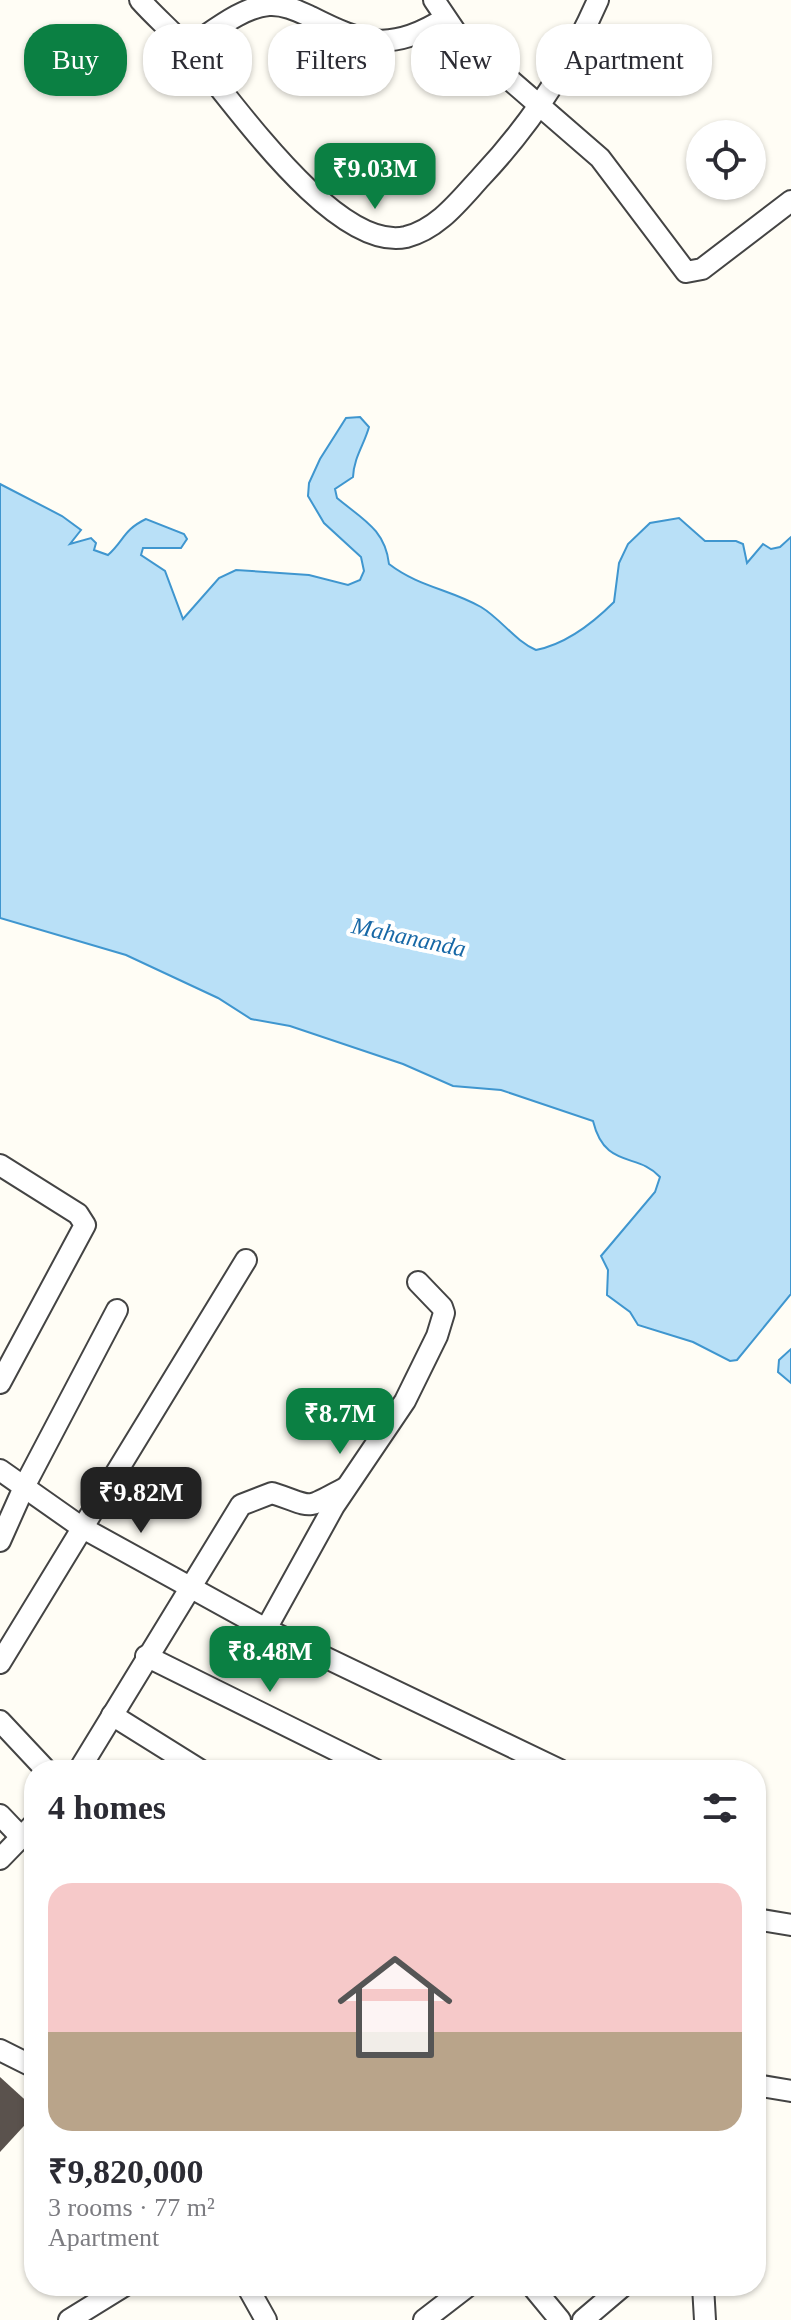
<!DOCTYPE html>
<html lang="en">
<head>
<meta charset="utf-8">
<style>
	body { margin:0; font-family:"Times New Roman",serif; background:#f7f7f7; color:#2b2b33; height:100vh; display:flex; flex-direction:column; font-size:30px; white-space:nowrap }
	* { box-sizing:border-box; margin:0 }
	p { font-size:26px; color:#7c7c81 }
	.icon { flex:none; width:44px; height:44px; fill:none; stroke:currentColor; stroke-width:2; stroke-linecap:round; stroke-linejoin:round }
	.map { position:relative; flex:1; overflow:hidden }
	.panel { position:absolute; left:24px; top:1760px; width:742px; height:536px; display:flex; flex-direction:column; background:#fff; border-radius:32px; box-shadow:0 2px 6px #0004 }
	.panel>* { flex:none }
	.hud { position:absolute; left:24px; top:24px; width:744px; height:72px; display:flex; gap:16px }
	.tools { position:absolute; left:686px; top:120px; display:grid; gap:16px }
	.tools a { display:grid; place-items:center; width:80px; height:80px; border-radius:50%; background:#fff; box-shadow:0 2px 6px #0004; font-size:40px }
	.price { position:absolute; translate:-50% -68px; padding:0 18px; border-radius:16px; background:#0b8043; color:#fff; font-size:26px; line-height:52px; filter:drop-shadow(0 2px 4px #0008) }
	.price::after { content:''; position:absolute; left:50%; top:48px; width:24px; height:18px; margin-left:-12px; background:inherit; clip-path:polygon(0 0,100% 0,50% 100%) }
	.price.on { background:#222; color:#fff }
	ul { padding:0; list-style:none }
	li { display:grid; align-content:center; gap:16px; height:424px; padding:0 24px }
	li+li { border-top:2px solid #e1e1e2 }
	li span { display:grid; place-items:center; height:248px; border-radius:24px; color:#555 }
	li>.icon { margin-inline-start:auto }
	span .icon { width:144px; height:144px; fill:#fffc; stroke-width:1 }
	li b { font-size:34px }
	h2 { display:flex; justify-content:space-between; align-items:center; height:96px; padding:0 24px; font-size:34px }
	.chip { padding:0 28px; border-radius:32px; background:#fff; box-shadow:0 2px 6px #0004; font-size:28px; line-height:72px }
	.chip.on { background:#0b8043; color:#fff }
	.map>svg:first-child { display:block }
	.water { fill:#b9e0f7; stroke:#3f96cf; stroke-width:2 }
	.building { fill:#5a524d }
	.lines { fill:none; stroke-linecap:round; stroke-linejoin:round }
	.minor-casing { stroke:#444; stroke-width:24 }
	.minor { stroke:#fff; stroke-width:20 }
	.labels { text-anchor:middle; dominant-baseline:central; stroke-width:8; stroke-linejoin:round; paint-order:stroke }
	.water-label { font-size:24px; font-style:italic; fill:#1768a6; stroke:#fff }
</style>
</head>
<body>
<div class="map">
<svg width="791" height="2320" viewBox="0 0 791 2320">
	<rect width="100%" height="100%" fill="#fffdf5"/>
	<g class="water">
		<path d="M360,417L369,427C364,445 354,457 353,477L335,489L337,498C362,519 385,529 389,564C419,587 449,589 481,607C501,619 515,641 536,650C566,644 592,624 614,602L619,563L628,544L650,523L679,518L705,541H736L743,544L747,563L763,544L771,549L780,547L791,537V1294L737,1360L730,1361L693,1342L638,1325L630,1312L607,1295L608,1270L601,1256L655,1192L660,1177C638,1152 605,1170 593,1121L501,1090L453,1086L403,1064L290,1026L251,1019L218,998L126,955L0,918V484L62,516L81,530L70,544L91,538L96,543L94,550L108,555C124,541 123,530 146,519L184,534L187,539L181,548H143L141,555L165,571L183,619L219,578L236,570L309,575L348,585L360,580L364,571L361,557L324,523L308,496L309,483L320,459L346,418Z"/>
		<path d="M791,1349V1383L778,1372L779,1360Z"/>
	</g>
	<path class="building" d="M0,2077L34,2108V2115L0,2152Z"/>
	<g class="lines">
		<g class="minor-casing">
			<g id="minor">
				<path d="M140,0C155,17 172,31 187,48C229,95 334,253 406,237C438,229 459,201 481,177C529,126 570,64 598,0"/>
				<path d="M434,0L457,34L600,158L686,272L702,269L791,201"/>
				<path d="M187,48C210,34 241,7 269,5C284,4 298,11 311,17C364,44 391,52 444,19"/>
				<path d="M0,1165L78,1214L85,1225L0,1383"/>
				<path d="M0,1470L81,1527L266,1629L560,1770"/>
				<path d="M0,1541L25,1485L117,1310"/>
				<path d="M266,1629L334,1506L405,1401L437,1336L444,1313L442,1307L418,1282"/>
				<path d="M146,1656L376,1770"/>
				<path d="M0,1663L246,1260"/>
				<path d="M112,1715L200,1770"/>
				<path d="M0,1721L46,1770"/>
				<path d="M79,1770L241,1505L272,1493C316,1507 302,1511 345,1488"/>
				<path d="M0,1815L21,1837"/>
				<path d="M0,1859L34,1824"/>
				<path d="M756,1919L791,1925"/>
				<path d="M0,2050L34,2067"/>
				<path d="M756,2085L791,2091"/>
				<path d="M247,2286L266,2320"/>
				<path d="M532,2286L560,2320"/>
				<path d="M703,2286L705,2320"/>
				<path d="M69,2320L124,2286"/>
				<path d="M424,2320L468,2286"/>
				<path d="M583,2320L623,2286"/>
			</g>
		</g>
		<use href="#minor" class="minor"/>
	</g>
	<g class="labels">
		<g class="water-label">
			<text transform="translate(409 937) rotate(12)">Mahananda</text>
		</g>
	</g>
</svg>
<div class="tools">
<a><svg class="icon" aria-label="locate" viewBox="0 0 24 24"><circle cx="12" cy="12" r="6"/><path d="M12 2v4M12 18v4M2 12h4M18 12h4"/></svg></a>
</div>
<b class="price" style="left:375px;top:211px">₹9.03M</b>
<b class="price" style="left:340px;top:1456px">₹8.7M</b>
<b class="price on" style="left:141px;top:1535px">₹9.82M</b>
<b class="price" style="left:270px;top:1694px">₹8.48M</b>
<div class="hud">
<a class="chip on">Buy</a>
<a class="chip">Rent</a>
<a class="chip">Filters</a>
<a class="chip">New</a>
<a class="chip">Apartment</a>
</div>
<section class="panel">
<h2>4 homes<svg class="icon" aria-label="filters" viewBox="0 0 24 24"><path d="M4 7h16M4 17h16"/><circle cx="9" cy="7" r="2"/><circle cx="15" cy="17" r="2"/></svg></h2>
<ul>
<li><span style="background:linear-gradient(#f6c9c9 60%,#b9a48a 0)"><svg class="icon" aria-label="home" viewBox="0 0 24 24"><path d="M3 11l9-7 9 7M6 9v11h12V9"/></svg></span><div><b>₹9,820,000</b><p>3 rooms · 77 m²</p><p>Apartment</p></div></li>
</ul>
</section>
</div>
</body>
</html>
